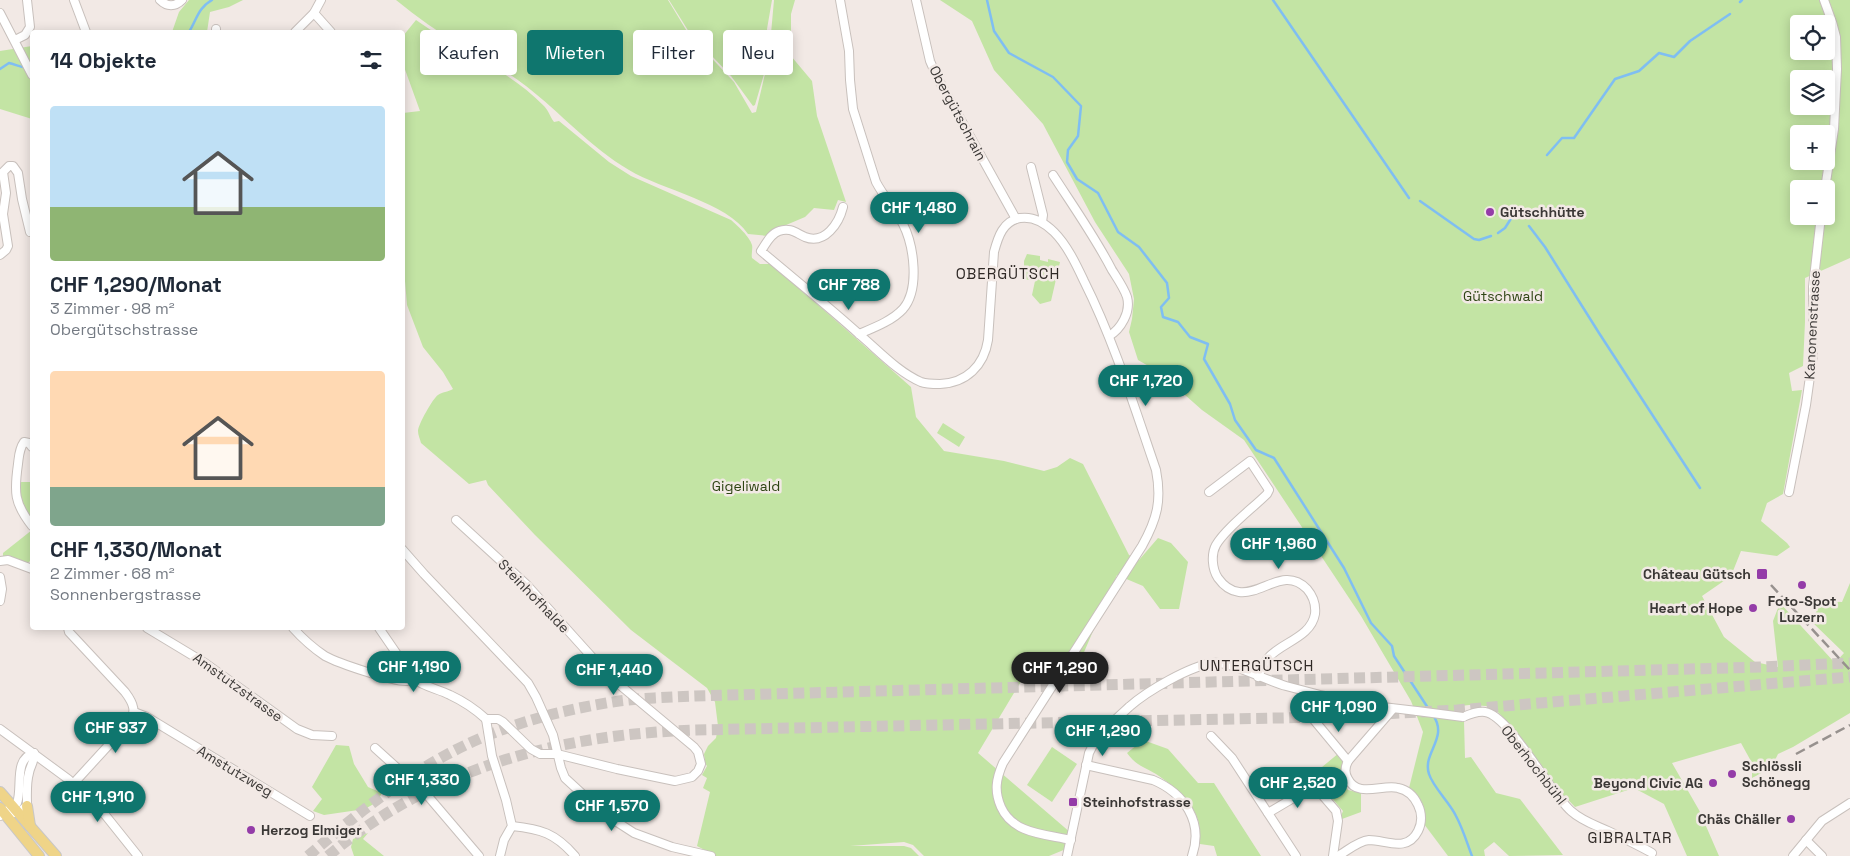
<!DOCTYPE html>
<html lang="de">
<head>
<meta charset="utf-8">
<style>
	body { margin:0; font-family:"Space Grotesk",sans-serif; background:#f6f6f7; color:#1f2937; height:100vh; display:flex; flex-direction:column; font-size:19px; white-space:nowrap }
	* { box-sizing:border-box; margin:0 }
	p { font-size:16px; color:#747a83 }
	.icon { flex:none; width:28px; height:28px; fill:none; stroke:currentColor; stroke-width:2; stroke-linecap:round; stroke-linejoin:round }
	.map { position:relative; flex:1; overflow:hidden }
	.drawer { position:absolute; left:30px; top:30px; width:375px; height:600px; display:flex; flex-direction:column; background:#fff; border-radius:5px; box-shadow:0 2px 12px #0003 }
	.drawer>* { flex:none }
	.banner { position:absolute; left:420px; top:30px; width:475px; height:45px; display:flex; gap:10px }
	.fabs { position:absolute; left:1790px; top:15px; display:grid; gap:10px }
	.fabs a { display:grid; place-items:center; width:45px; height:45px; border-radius:5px; background:#fff; box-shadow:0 2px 12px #0003; font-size:25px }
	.price { position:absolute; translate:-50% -42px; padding:0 11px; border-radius:18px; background:#0f766e; color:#fff; font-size:16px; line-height:32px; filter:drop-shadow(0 1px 2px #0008) }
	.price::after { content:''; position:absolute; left:50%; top:30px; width:15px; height:11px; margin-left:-8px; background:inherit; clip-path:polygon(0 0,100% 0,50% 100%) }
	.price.on { background:#222; color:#fff }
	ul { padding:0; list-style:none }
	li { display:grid; align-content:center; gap:10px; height:265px; padding:0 20px }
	li span { display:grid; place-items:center; height:155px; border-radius:5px; color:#555 }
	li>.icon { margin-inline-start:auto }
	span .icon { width:90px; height:90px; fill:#fffc; stroke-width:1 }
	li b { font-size:21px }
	h2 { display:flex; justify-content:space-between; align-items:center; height:60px; padding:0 20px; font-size:21px }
	.pill { padding:0 18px; border-radius:5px; background:#fff; box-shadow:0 2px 12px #0003; font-size:18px; line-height:45px }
	.pill.on { background:#0f766e; color:#fff }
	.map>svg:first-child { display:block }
	.green { fill:#c3e4a4; fill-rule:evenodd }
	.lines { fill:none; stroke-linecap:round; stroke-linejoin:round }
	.stream { stroke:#7fbef2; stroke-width:2.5 }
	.highway-tunnel { stroke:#cdc6c2; stroke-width:11; stroke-dasharray:11 5.5; stroke-linecap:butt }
	.minor-casing { stroke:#c8c0bc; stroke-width:10 }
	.major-casing { stroke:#c8c7c7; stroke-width:12 }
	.minor { stroke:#fff; stroke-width:8 }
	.major { stroke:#efd488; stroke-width:10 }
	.rail { stroke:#97918e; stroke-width:2.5; stroke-dasharray:10 5; stroke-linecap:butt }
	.minor-bridge-casing { stroke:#c8c0bc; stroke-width:10; stroke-linecap:butt }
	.minor-bridge { stroke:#fff; stroke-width:8 }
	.poi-dot { fill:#943ca8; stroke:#f2e9e5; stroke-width:2 }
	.labels { text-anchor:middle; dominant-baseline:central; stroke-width:5; stroke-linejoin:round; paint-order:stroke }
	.street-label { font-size:14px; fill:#3b3836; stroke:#f2e9e5 }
	.poi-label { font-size:14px; font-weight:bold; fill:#3b3836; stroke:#f2e9e5; text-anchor:start }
	.park-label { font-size:14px; fill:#2e4413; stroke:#f2e9e5 }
	.neighbourhood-label { font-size:15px; letter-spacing:1px; fill:#2f2926; stroke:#f2e9e5 }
</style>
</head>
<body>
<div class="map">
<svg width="1850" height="856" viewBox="0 0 1850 856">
	<rect width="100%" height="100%" fill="#f2e9e5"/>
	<g class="green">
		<path d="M189,0H243L229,7L210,12L207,32H172L179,12Z"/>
		<path d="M396,0H668L688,33L734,82L752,113L756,112L769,57L755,105L753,106L731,76L689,32L669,0H772L767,29L769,56L774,0H795L791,14V56L812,81L817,116L846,202L838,200L834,210L814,208L805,217L779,228L768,236L748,234C727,202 662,190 629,170C590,147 561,113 526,86C506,70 483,59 461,46C438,32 417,17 396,0Z"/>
		<path d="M940,0H1850V258L1805,278V322L1803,366L1789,373L1792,391L1802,390L1783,494L1767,503L1761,521L1787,543L1790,547L1777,556L1741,551L1731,576L1702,596L1724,637L1755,662L1778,667L1773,621L1780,603L1835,663L1844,653L1813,623L1819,601L1842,602L1850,583V713L1793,747L1778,754L1771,768L1752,778V763L1741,743L1672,763L1699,810L1719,856H1687L1664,804L1634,788L1575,807L1538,768L1533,757L1514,729L1495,709L1486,706L1469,705L1461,706V714L1464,721L1465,758L1471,757L1496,793L1520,799L1563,855L1509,856L1494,842L1484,850L1485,856H1448L1421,820L1408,792L1423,732L1411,701L1361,616L1244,440L1202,410L1159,372L1138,360L1129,332L1132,319L1134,299L1129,274L1095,222L1043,124L994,70L972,21ZM1799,24H1826V51H1799ZM1799,79H1826V106H1799ZM1799,134H1826V161H1799ZM1799,189H1826V216H1799Z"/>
		<path d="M416,20C458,50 508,69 544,106C549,111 550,117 554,122L559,121L609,162L631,176L731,220C737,225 750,237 752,245C753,249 751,254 752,258L760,264H770L774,266L911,387L916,417L944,451L1004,461L1044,471L1057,467L1070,458L1083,464L1129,555L1139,560L1158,538L1171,543L1188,562L1179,609H1160L1143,586L1117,575L1073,678L1032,663L978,753L1071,833L1066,849L1049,856H924L913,845L904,842L850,846H904L911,848L919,856H716L697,846L710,792L703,788L707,778L702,775L707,766L705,763L704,754L708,746L716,738L718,726L715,702L707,688L631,630L535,535L488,485L486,480L469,484L421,443C420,439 418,435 418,431C418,425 433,398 438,395C442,392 448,392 453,389L443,372L423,347L407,305L404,269H402L403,113L420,111L403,64V36Z"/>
		<path d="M32,46V119L0,109V51Z"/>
		<path d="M1027,254L1040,256V260L1048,262V259L1060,262L1051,301L1040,304L1032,295L1035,281L1024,279V261Z"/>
		<path d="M943,423L965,437L959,447L937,433Z"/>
		<path d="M17,482H32V522L21,505Z"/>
		<path d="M32,530V559L28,563L3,556V553Z"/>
		<path d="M1143,740L1168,749L1198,783H1214L1261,856H1217L1214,846L1200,844C1200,837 1200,830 1199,824C1195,804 1175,787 1159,776C1146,767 1137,767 1127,753Z"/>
		<path d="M336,745L349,746L354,764L368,787L382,793L377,802L365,809L324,815L313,811L322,799L312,787Z"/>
		<path d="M1052,747L1077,764L1052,802L1027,785Z"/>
		<path d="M1339,753L1344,760C1338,774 1340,778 1348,790L1361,793V812L1342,819L1341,816L1343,811L1318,782L1316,772Z"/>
		<path d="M368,833L363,839L384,856H354L351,847L353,839Z"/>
	</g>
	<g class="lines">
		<g class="stream">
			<path d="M987,0L994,31L1009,53L1053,77L1081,106L1078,136L1068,150L1067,162L1077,179L1098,193L1118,232L1139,247L1167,283L1169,298L1161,307L1163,317L1178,322L1190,337L1208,344L1204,359L1230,404L1235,420L1256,450L1274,458L1344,568L1371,623L1392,646L1394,656L1430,711"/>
			<path d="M1273,0L1409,198"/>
			<path d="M1740,2L1742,0"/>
			<path d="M189,32C197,19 198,8 212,0"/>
			<path d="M0,69L9,63C17,65 24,69 32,68"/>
			<path d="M1547,155L1562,138H1574L1615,79L1639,71L1659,53L1674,57L1690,41L1730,14"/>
			<path d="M1420,201L1474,239L1479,240L1491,236"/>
			<path d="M1529,226L1545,247L1599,333L1700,488"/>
			<path d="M1498,233L1505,228L1512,217"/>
			<path d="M1433,715C1449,738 1422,753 1429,774C1433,787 1450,803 1456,816C1463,829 1467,843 1472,856"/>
		</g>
		<g class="highway-tunnel">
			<path d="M308,856C351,819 396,782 446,755C499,726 559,710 619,701C644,698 670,697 695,696L1763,667L1850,663"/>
			<path d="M328,856C433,767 562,734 696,730L1327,717L1457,710L1850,677"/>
		</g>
		<g class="minor-casing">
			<g id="minor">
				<path d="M74,0L86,32"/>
				<path d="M160,0C167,7 175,7 182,0"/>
				<path d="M840,0L849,51L850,80L853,109L876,182C884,197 895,209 903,224C914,246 920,289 903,309C892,321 873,328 859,334"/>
				<path d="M916,0L930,61L937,77L1016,219"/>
				<path d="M1824,0L1832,22L1836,37L1837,69L1834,129L1825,189"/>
				<path d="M0,13L32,75"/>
				<path d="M314,13L331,32"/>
				<path d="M216,32V29"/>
				<path d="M295,32L314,13L321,0"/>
				<path d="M15,40L25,35L30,27L27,0"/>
				<path d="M1031,167L1043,215L1042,222"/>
				<path d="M1053,175C1073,206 1095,237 1112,270C1117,278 1124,288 1127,297C1131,312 1121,329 1109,336"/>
				<path d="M843,207C839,223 825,245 805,237C796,233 790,227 779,231C770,234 766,244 761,251C794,279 828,306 860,335C879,351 898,372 921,382C926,384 933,384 940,384C966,383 984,366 988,340L994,252C998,237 1003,221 1020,218C1034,216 1045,223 1054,232C1067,245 1076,264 1084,281C1114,341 1134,406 1156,470C1162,501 1157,519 1142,546L1003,763C996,779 994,791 1001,807C1013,834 1045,834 1071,840"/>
				<path d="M0,255L6,250L8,246L3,214L6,193L3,172L9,166H13L18,173L22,199L30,232"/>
				<path d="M32,447L29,443L24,442C19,449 19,456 18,464C14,492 14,503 32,526"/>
				<path d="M1209,492L1250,461L1269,490L1267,494C1253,508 1226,528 1216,545C1211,554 1212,569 1218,578C1223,585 1230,591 1239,592C1263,595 1284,566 1307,589C1313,596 1316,605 1315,614C1311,637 1283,642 1269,657C1264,662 1261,670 1258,677"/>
				<path d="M1789,492L1806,405L1813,355V287L1821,216"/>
				<path d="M456,520L527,585L609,676L694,747L698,752L701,764L698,771L692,777L675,781L617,769L557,754H540L531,749L503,722L498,719H486"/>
				<path d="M402,549L424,574L528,683L536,697L553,735L561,768L565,778L603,813L634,833L672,847L711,856"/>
				<path d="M0,561L8,560L32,569"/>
				<path d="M0,577L2,589L0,601"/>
				<path d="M68,628L69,632L125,692C134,704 137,712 128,724L73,784"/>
				<path d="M147,628L205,663L297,729L312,735L332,736"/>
				<path d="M293,628C302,638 313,648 325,656C338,663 393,682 407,681C411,681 411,680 414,679"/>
				<path d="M379,628L414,679C425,687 438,689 450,695C463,701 475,709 486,719"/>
				<path d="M1129,707C1147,691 1190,666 1213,663C1230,661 1267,681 1286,686C1328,698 1373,707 1417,711"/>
				<path d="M134,712L147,717L310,816"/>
				<path d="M1463,717C1470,714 1478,711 1485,712C1509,715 1550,793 1571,811C1582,821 1595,825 1608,831C1623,838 1638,845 1652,853"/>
				<path d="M486,719L492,756L506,800L512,826L504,840L500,856"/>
				<path d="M1314,720L1348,761"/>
				<path d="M0,729L68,779L98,806L138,856"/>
				<path d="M1211,736L1232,758L1296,856"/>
				<path d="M375,748L427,795L479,856"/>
				<path d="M1086,765L1153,780C1184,793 1204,822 1192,856"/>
				<path d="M5,813H18L27,806C27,795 26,783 29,773C30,766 35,761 34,753"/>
				<path d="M1268,813L1295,797L1311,782L1336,811L1338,821L1333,856"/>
				<path d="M0,816L17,803C23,787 13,759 34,753"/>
				<path d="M512,826C541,829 555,833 575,856"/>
				<path d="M1806,840L1822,856"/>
				<path d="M1067,856L1089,753L1095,741L1104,730"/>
				<path d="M1338,856C1347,851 1358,841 1369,840C1386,840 1407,853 1418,831C1422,823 1422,813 1418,805C1414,796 1408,790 1398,788C1383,784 1357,798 1348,779C1344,773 1345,767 1348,761L1393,709"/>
				<path d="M1793,856L1822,821L1850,803"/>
			</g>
		</g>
		<g class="major-casing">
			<g id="major">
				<path d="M0,792L56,856"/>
				<path d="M27,806L30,826"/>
				<path d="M0,808L39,856"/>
			</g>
		</g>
		<use href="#minor" class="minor"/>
		<use href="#major" class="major"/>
		<g class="rail">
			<path d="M1771,585L1850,670"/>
			<path d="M1796,754L1850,725"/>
		</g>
		<g class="minor-bridge-casing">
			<g id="minor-bridge">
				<path d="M1417,711L1463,717"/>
				<path d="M1104,730L1129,707"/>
			</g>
		</g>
		<use href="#minor-bridge" class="minor-bridge"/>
	</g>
	<g class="poi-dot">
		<circle cx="1490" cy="212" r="5"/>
		<rect x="1756" y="568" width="12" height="12" rx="2.5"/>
		<circle cx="1802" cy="585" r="5"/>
		<circle cx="1753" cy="608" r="5"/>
		<circle cx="1732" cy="774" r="5"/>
		<circle cx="1713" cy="783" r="5"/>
		<rect x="1068" y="797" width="10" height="10" rx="2.5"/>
		<circle cx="1791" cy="819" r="5"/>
		<circle cx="251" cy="830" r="5"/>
	</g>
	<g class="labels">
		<g class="street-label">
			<text transform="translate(958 113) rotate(62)">Obergütschrain</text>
			<text transform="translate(1812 325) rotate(-87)">Kanonenstrasse</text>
			<text transform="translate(534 596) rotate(46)">Steinhofhalde</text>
			<text transform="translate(238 687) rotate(36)">Amstutzstrasse</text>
			<text transform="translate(1534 765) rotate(52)">Oberhochbühl</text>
			<text transform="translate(235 771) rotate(31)">Amstutzweg</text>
		</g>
		<g class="poi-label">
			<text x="1500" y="212">Gütschhütte</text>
			<text x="1751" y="574" text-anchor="end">Château Gütsch</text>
			<text x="1802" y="601" text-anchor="middle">Foto-Spot<tspan x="1802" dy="16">Luzern</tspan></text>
			<text x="1743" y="608" text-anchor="end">Heart of Hope</text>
			<text x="1742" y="766">Schlössli<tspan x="1742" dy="16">Schönegg</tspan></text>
			<text x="1703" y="783" text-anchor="end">Beyond Civic AG</text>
			<text x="1083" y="802">Steinhofstrasse</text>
			<text x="1781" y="819" text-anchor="end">Chäs Chäller</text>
			<text x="261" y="830">Herzog Elmiger</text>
		</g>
		<g class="park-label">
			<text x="1503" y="296">Gütschwald</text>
			<text x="746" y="486">Gigeliwald</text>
		</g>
		<g class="neighbourhood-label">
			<text x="1008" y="273">OBERGÜTSCH</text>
			<text x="1257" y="665">UNTERGÜTSCH</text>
			<text x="1630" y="837">GIBRALTAR</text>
		</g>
	</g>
</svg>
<div class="fabs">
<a><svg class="icon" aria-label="locate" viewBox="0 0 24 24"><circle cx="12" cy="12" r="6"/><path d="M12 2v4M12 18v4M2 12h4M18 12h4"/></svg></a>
<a><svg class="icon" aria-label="layers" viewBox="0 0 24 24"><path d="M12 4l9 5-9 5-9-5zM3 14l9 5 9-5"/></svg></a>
<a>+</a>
<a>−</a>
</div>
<b class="price" style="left:919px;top:234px">CHF 1,480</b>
<b class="price" style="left:849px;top:311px">CHF 788</b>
<b class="price" style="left:1146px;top:407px">CHF 1,720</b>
<b class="price" style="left:1279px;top:570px">CHF 1,960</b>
<b class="price" style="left:414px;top:693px">CHF 1,190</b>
<b class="price on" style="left:1060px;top:694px">CHF 1,290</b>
<b class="price" style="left:614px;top:696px">CHF 1,440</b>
<b class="price" style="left:1339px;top:733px">CHF 1,090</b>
<b class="price" style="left:116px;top:754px">CHF 937</b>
<b class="price" style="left:1103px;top:757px">CHF 1,290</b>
<b class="price" style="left:422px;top:806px">CHF 1,330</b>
<b class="price" style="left:1298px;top:809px">CHF 2,520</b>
<b class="price" style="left:98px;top:823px">CHF 1,910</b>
<b class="price" style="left:612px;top:832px">CHF 1,570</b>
<div class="banner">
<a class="pill">Kaufen</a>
<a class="pill on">Mieten</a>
<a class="pill">Filter</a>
<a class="pill">Neu</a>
</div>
<section class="drawer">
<h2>14 Objekte<svg class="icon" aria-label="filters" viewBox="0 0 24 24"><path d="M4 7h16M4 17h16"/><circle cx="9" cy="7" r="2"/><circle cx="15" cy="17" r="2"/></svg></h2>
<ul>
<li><span style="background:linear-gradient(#bfe0f5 65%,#8fb573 0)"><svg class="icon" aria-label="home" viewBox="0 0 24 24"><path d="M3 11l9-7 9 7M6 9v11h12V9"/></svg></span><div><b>CHF 1,290/Monat</b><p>3 Zimmer · 98 m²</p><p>Obergütschstrasse</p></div></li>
<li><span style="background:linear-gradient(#ffd9b3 75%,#7fa58c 0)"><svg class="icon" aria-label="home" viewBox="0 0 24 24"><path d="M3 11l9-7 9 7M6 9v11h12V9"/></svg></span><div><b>CHF 1,330/Monat</b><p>2 Zimmer · 68 m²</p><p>Sonnenbergstrasse</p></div></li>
</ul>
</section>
</div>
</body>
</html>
